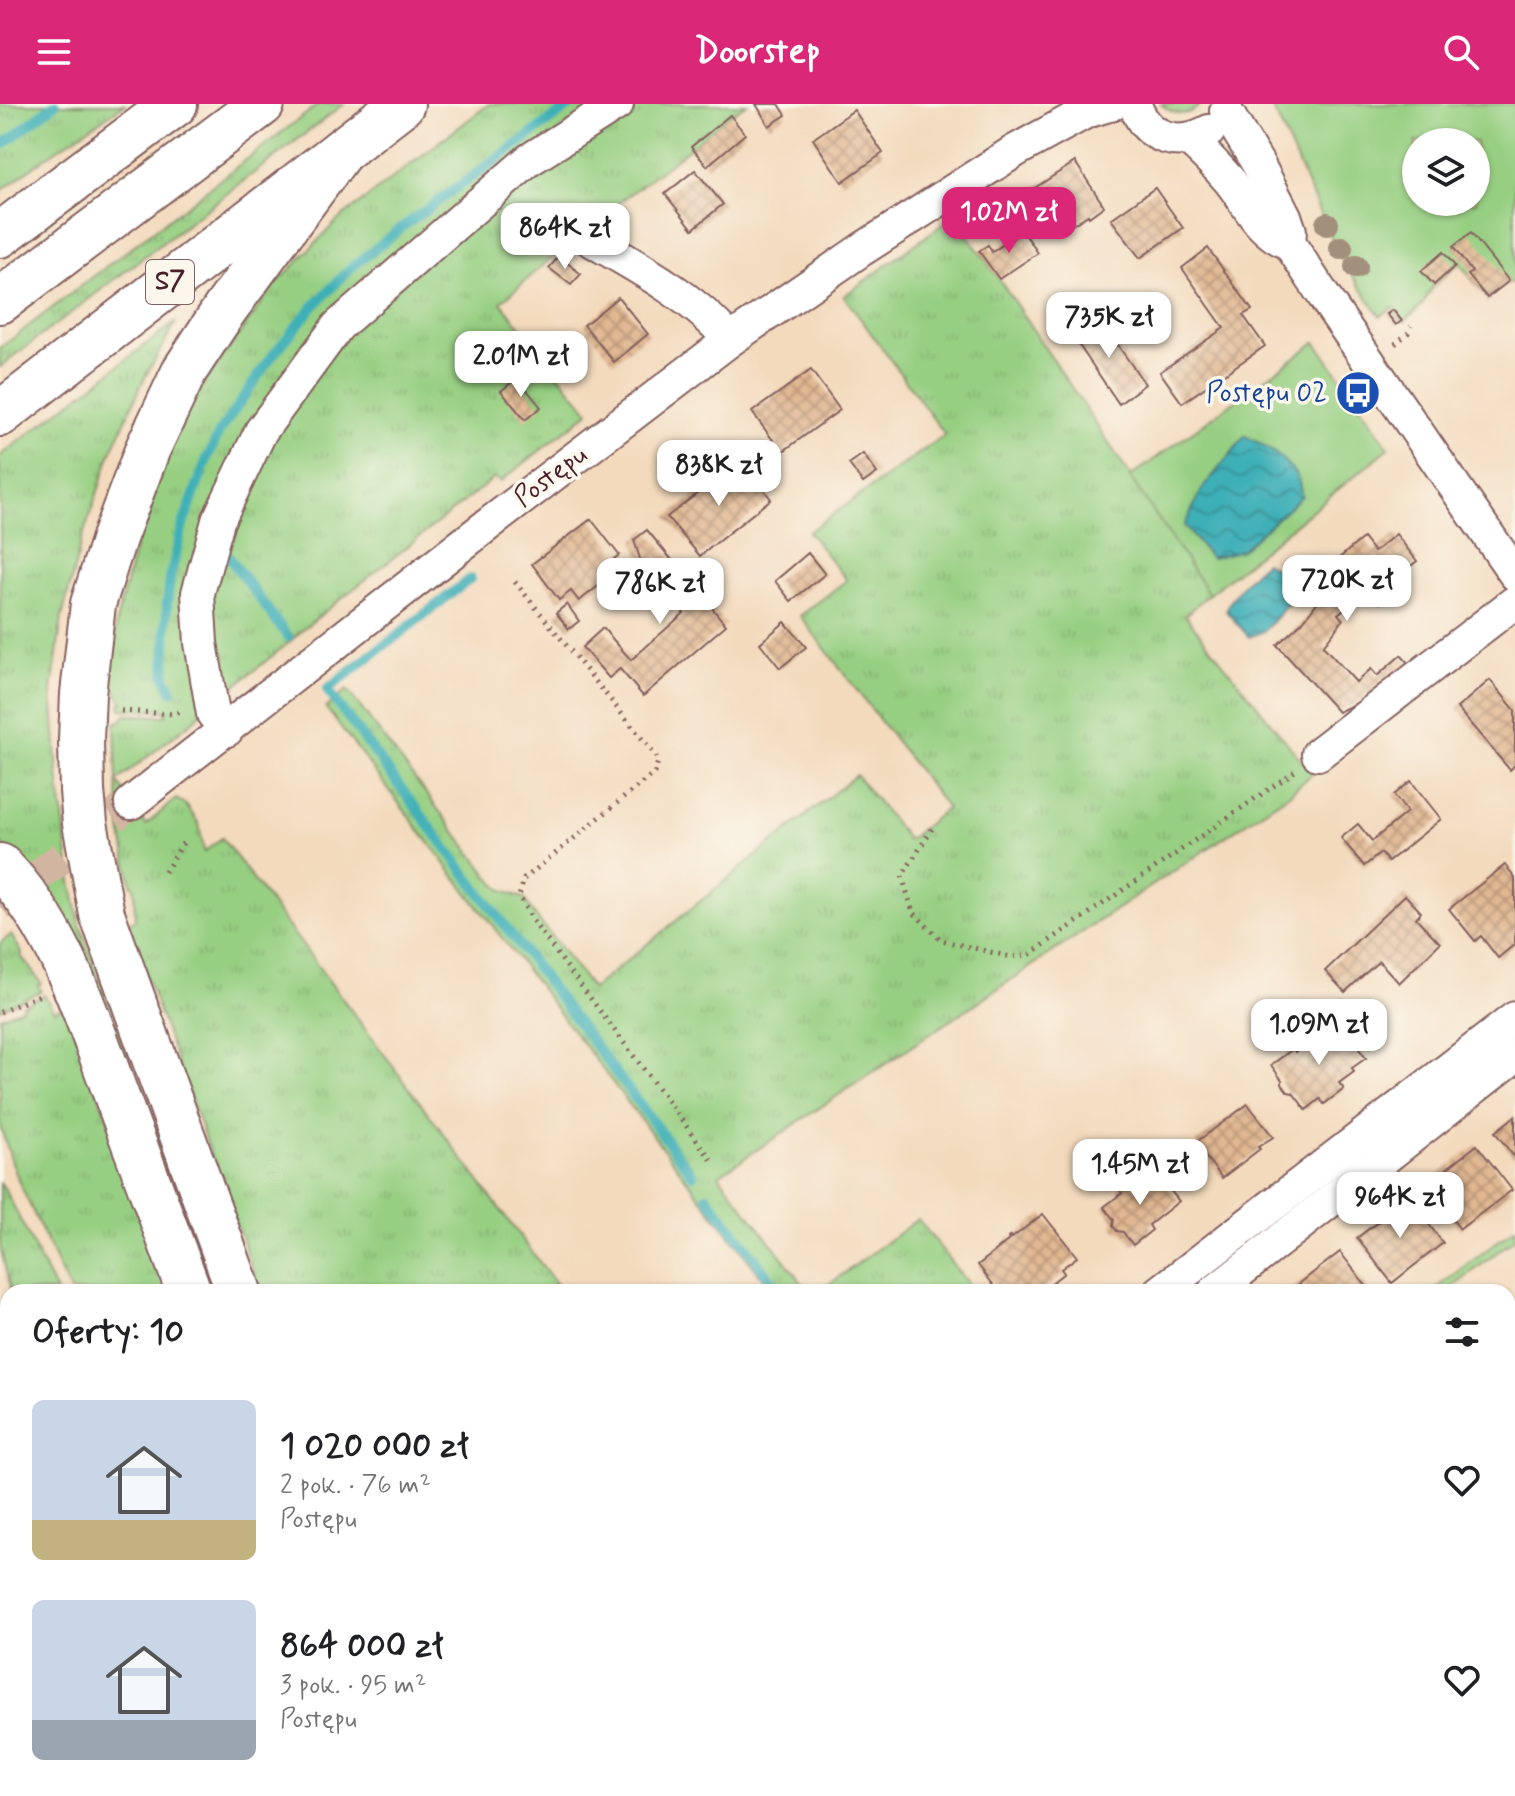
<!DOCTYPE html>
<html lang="pl">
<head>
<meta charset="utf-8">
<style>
	body { margin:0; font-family:Mynerve,sans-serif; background:#f2f2f2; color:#202124; height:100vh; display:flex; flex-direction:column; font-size:30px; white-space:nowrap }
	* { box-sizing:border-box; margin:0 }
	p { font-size:26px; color:#757577 }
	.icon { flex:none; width:44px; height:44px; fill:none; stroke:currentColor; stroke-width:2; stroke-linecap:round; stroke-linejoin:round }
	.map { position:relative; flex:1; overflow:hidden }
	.side { position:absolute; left:0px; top:1180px; width:1516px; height:512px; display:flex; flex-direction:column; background:#fff; border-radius:24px 24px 0 0; box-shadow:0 2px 6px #0004 }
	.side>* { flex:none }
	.controls { position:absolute; left:1402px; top:24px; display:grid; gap:16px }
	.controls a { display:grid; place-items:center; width:88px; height:88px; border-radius:50%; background:#fff; box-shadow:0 2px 6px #0004; font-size:40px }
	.price { position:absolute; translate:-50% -68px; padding:0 18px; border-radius:16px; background:#fff; color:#222; font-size:26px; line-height:52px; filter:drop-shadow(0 2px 4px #0008) }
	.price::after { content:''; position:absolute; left:50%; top:48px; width:24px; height:18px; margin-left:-12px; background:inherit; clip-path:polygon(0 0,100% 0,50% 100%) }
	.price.on { background:#db2777; color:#fff }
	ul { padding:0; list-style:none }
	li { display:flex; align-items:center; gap:24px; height:200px; padding:0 32px }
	li span { display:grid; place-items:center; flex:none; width:224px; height:160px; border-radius:12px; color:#555 }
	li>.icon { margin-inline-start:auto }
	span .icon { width:96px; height:96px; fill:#fffc; stroke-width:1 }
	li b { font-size:34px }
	h2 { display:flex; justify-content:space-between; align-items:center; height:96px; padding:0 32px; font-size:34px }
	header { display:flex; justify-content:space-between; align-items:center; height:104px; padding:0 32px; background:#db2777; color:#fff; font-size:36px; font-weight:700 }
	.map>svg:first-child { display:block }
	.grass { fill:url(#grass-tufts); stroke:#707756; stroke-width:2 }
	.green { fill:#97cf82; stroke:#707756; stroke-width:2; fill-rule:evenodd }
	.water { fill:url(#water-waves); stroke:#446771; stroke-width:2 }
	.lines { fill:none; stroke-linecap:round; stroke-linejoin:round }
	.stream { stroke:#3eafb7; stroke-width:10 }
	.building { fill:url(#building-cross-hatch) }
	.minor-tunnel { stroke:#d1b5a0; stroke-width:32; stroke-dasharray:32 16; stroke-linecap:butt }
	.minor-casing { stroke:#85605e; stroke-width:36 }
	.highway-casing { stroke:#85605e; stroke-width:48 }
	.path { stroke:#85605e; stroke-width:5; stroke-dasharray:2 6; stroke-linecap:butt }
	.minor { stroke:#fff; stroke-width:32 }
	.highway { stroke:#fff; stroke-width:44 }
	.tree { fill:#a3907b }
	.labels { text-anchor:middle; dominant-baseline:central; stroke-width:7; stroke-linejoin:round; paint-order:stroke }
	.shield { fill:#fbf7ec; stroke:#7f6065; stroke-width:2 }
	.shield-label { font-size:26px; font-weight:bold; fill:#4a1f2b }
	.transit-label { font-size:28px; fill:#164399; stroke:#fbf7ec; text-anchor:end }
	.street-label { font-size:28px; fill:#4a1f2b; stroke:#fbf7ec }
</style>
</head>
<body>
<header><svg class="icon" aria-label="menu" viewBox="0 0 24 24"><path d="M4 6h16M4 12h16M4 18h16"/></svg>Doorstep<svg class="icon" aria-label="search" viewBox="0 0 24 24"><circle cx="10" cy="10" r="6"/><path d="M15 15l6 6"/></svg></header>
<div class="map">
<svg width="1515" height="1692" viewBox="0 0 1515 1692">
	<defs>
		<pattern id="grass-tufts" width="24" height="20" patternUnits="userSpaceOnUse" patternTransform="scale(2)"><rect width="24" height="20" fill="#97cf82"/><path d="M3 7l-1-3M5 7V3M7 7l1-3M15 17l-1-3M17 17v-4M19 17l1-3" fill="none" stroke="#84b170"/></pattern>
		<pattern id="water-waves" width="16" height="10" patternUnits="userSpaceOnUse" patternTransform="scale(2)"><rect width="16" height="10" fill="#3eafb7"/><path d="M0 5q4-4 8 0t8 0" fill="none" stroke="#368e95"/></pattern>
		<pattern id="building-cross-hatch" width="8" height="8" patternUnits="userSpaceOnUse" patternTransform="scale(2)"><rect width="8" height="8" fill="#e1b893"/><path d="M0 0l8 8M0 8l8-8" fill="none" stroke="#b89578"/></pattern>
	</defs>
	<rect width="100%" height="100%" fill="#fbf7ec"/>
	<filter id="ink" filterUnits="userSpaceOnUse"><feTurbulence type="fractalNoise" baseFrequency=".0125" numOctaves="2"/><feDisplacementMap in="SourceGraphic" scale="16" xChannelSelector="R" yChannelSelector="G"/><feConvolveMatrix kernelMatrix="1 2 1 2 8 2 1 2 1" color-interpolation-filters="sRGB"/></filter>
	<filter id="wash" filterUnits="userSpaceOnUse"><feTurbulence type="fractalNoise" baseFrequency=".006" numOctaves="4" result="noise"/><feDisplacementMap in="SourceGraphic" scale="32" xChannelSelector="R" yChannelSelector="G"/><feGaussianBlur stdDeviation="1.8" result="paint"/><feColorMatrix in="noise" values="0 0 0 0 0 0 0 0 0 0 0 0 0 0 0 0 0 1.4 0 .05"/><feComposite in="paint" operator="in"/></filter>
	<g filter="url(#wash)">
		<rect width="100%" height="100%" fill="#f3dabd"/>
		<g class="grass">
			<path d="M2,0H125L43,55L0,88V2Z"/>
			<path d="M319,0H344L0,263V244Z"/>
			<path d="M489,0H605L348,201L223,377L204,608L117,677L146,721L176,695L186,701L199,720L204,748L222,734L556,1180L546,1188H261L127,820L135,816L134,783L131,780L122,731L117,677L115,619L122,616L124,611L166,612L167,607L121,605L120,600L123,599L110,578L117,514L138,432L174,335L200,285L273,183L337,117Z"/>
			<path d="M634,0H747L730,11L691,43L586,124L501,198L589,308L500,378L494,374L303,525L292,536L219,595L206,487L266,328L344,231L531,66Z"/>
			<path d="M1161,0H1201C1189,13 1174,13 1161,0Z"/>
			<path d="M954,112L999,175L1209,490L1185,511L1312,670L1289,690L719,1071L809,1188H773L326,604L347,586L495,780L503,787L524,794L531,806L592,885L856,671L908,736L947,704L800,512L847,476L808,428L945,331L844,192Z"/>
			<path d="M176,218L144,275L110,351L81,438L62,513L52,586L58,671L71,778L80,821L218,1188H202L26,765L0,738V352Z"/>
			<path d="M11,831L22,849L21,852L41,879L38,882L41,887L0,905V839Z"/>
			<path d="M44,891L54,907L65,901L172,1188H70L19,1078L0,1022V913L22,904V901Z"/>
			<path d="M0,1079L5,1085L56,1188H11L0,1142Z"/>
			<path d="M918,1115L974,1188H819Z"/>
			<path d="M1515,1124V1134L1447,1188H1432Z"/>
			<path d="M0,1511L8,1519V1679L0,1672Z"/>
			<path d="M1515,1612V1649L1508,1654V1618Z"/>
			<path d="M14,1684H299L297,1692H24Z"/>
			<path d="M445,1684H550L555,1692H448Z"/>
			<path d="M1151,1684H1187L1193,1692H1157Z"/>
			<path d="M1424,1684H1470L1460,1692H1414Z"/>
		</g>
		<g class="green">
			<path d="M1271,0H1515V177L1511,180L1508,177L1487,194L1459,159L1434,181L1422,201L1404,218L1393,203L1380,212L1339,151ZM1416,38H1476V98H1416Z"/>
			<path d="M1316,238L1389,344L1209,490L1130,373Z"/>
		</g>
		<g class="water">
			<path d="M1245,332C1264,341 1286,354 1297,373C1300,378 1300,386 1302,392L1241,446L1211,454L1184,422L1203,384Z"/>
			<path d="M1265,458L1282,468L1301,485L1264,527L1249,533L1226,507C1234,488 1250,472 1265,458Z"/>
			<path d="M0,1228L8,1245V1519L0,1511Z"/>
		</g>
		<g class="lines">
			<g class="stream">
				<path d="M0,43L55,0"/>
				<path d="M225,448L288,533"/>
				<path d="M470,475L327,586L693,1071"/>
				<path d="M172,587L165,573L167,499L171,469L183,421L207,355L219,329L240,298L273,251L309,207L351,164L401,124L573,0"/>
				<path d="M707,1092L780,1188"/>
				<path d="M1508,1632L1515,1626"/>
				<path d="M1161,1684L1167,1692"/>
				<path d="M1431,1692L1441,1684"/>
			</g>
		</g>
		<g id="blocks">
			<g class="building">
				<path d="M756,0H779L786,11L769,22Z"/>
				<path d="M854,6L883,49L842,78L813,35Z"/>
				<path d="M730,11L745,30L707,62L691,43Z"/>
				<path d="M1075,58L1104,102L1089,113L1088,111L1072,121L1067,114L1053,123L1030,87Z"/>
				<path d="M695,66L723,100L693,125L665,90Z"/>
				<path d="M1155,84L1183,124L1140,154L1111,115Z"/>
				<path d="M1023,127L1038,149L999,175L979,147L988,141L992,148Z"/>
				<path d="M1471,129L1509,177L1487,194L1468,171L1472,168L1453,143Z"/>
				<path d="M1208,144L1252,206L1243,211L1265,242L1182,299L1160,268L1224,224L1182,164Z"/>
				<path d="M1443,148L1455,162L1434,181L1421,167Z"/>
				<path d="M559,152L581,170L571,181L549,164Z"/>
				<path d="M618,193L648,230L614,258L584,221Z"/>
				<path d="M1393,206L1402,217L1396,221L1387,210Z"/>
				<path d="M1098,213L1145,280L1119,300L1072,231Z"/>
				<path d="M811,266L840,306L782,348L752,308Z"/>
				<path d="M517,274L541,303L525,316L501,287Z"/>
				<path d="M863,350L877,369L863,379L849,360Z"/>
				<path d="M741,356L771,395L700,452L667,413Z"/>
				<path d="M591,415L619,451L604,463L611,472L579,497L571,487L559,496L532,460Z"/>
				<path d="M647,426L726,521L643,592L620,565L609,574L582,543L603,524L631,556L684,509L641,458L634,436Z"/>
				<path d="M1396,430L1417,457L1387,481L1394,488L1380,499L1368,485L1338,510L1343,516L1323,542L1356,578L1371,565L1377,572L1401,551L1408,559L1370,593L1338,608L1277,541L1302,518L1327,486L1350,468L1338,455L1363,434L1374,448Z"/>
				<path d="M808,449L825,470L791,497L775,477Z"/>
				<path d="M567,500L579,517L569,525L556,509Z"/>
				<path d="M785,518L806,543L780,564L760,539Z"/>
				<path d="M1490,576L1515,606V661L1510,666L1457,604Z"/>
				<path d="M1411,677L1441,715L1388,758L1381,749L1364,762L1341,734L1358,720L1372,737L1407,708L1394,691Z"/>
				<path d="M1505,761L1515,774V840L1498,854L1481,832L1475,837L1449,805Z"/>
				<path d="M1405,791L1421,808L1416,814L1440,839L1399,879L1379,857L1345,888L1325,867Z"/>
				<path d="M1339,919L1366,954L1352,964L1354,968L1339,979L1344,985L1324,1000L1320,995L1306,1006L1293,989L1288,988L1282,980V976L1271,961L1293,945L1295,948L1322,926L1325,930Z"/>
				<path d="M1248,1000L1273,1033L1258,1043L1260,1045L1222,1074L1195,1039Z"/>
				<path d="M1515,1012V1054L1495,1028Z"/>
				<path d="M1477,1041L1512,1086L1460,1125L1426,1081Z"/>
				<path d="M1157,1070L1179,1097L1149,1121L1152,1126L1133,1141L1123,1128L1117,1127L1113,1122L1114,1116L1104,1103L1122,1089L1118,1084L1135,1071L1143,1081Z"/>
				<path d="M1409,1094L1443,1139L1392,1179L1357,1134Z"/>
				<path d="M1043,1110L1077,1153L1061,1165L1064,1169L1040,1188H999L978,1161L1009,1136L1008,1134L1010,1132L1012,1134Z"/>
				<path d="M1340,1148L1371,1188H1289L1314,1168Z"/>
			</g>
		</g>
	</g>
	<g filter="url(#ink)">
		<use href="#blocks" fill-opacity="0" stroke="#85605e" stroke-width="2"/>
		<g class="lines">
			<path class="minor-tunnel" d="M0,802L131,699"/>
			<g class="minor-casing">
				<g id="minor">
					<path d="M1135,0C1146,35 1178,44 1209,27"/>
					<path d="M1226,7L1258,60L1285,112L1290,127L1289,139L1327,197L1515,470"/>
					<path d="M1188,35C1203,48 1216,61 1229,76C1248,99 1259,129 1289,139"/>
					<path d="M591,136C638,163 695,194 730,236"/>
					<path d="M227,626L213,610L201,539L198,489L218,417L261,327L338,222L529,56L617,0"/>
					<path d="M1318,650L1515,498"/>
					<path d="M131,699L477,429L730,236L861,146L1015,47L1086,8L1112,0"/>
					<path d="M1160,1188L1515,914"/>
					<path d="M1214,1188L1515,952"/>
					<path d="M430,1684L433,1692"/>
				</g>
			</g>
			<g class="highway-casing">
				<g id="highway">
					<path d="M0,131L175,0"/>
					<path d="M0,197L262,0"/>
					<path d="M0,310L402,0"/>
					<path d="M0,762C60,823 86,910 115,988C140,1055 164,1121 189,1188"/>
					<path d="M239,1188L102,810L85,719L82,687L81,635L83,590L93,500L114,434L148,344L185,266L225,205L341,47"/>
					<path d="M320,1692L322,1684"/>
					<path d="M376,1692L378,1684"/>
				</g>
			</g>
			<g class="path">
				<path d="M1395,240L1408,229L1411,222"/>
				<path d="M515,478L656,652L658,658L654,669L524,775L519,792L534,819L714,1059"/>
				<path d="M121,607L174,610L183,606"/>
				<path d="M932,725L902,772L913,808L941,836L1011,853L1029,851L1295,667"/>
				<path d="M165,768L185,736"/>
				<path d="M0,908L40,891"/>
				<path d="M1508,1588L1515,1583"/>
				<path d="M1375,1692L1385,1684"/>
			</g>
			<use href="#minor" class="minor"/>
			<use href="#highway" class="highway"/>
		</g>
		<g class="tree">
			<circle cx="1327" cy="120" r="12"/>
			<circle cx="1341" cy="144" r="12"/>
			<circle cx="1356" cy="163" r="12"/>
		</g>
	</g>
	<defs>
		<g id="bus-disc" transform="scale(2.3)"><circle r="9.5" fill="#1a4fb4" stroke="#fbf7ec"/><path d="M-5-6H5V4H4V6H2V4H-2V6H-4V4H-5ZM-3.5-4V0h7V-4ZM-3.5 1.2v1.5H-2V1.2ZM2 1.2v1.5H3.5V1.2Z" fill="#fff"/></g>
	</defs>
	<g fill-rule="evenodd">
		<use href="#bus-disc" x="1358" y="289"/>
	</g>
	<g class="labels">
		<rect class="shield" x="146" y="156" width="48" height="44" rx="6"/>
		<g class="shield-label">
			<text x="170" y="178">S7</text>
		</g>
		<g class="transit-label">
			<text x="1327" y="289">Postępu 02</text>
		</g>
		<g class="street-label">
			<text transform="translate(551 373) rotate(-37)">Postępu</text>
		</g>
	</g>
</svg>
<div class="controls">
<a><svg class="icon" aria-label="layers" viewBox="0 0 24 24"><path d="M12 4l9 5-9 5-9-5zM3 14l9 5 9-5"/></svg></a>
</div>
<b class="price on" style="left:1009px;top:151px">1.02M zł</b>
<b class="price" style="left:565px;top:167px">864K zł</b>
<b class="price" style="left:1109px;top:256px">735K zł</b>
<b class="price" style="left:521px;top:295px">2.01M zł</b>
<b class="price" style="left:719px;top:404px">838K zł</b>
<b class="price" style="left:1347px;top:519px">720K zł</b>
<b class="price" style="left:660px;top:522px">786K zł</b>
<b class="price" style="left:1319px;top:963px">1.09M zł</b>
<b class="price" style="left:1140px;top:1103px">1.45M zł</b>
<b class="price" style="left:1400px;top:1136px">964K zł</b>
<section class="side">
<h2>Oferty: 10<svg class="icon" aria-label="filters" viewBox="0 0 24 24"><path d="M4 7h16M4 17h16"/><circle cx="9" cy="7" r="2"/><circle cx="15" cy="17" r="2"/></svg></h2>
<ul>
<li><span style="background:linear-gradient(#c9d6e8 75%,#c2b280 0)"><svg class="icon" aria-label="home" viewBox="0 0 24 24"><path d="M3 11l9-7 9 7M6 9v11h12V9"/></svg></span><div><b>1 020 000 zł</b><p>2 pok. · 76 m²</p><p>Postępu</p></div><svg class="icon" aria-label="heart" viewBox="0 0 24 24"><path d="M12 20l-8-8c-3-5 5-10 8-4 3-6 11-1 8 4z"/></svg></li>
<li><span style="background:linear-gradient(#c9d6e8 75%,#9aa5b1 0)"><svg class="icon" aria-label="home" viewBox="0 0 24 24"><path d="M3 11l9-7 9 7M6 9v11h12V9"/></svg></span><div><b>864 000 zł</b><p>3 pok. · 95 m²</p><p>Postępu</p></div><svg class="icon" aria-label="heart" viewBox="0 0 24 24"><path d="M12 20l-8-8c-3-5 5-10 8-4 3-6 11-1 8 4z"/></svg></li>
</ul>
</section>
</div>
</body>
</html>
